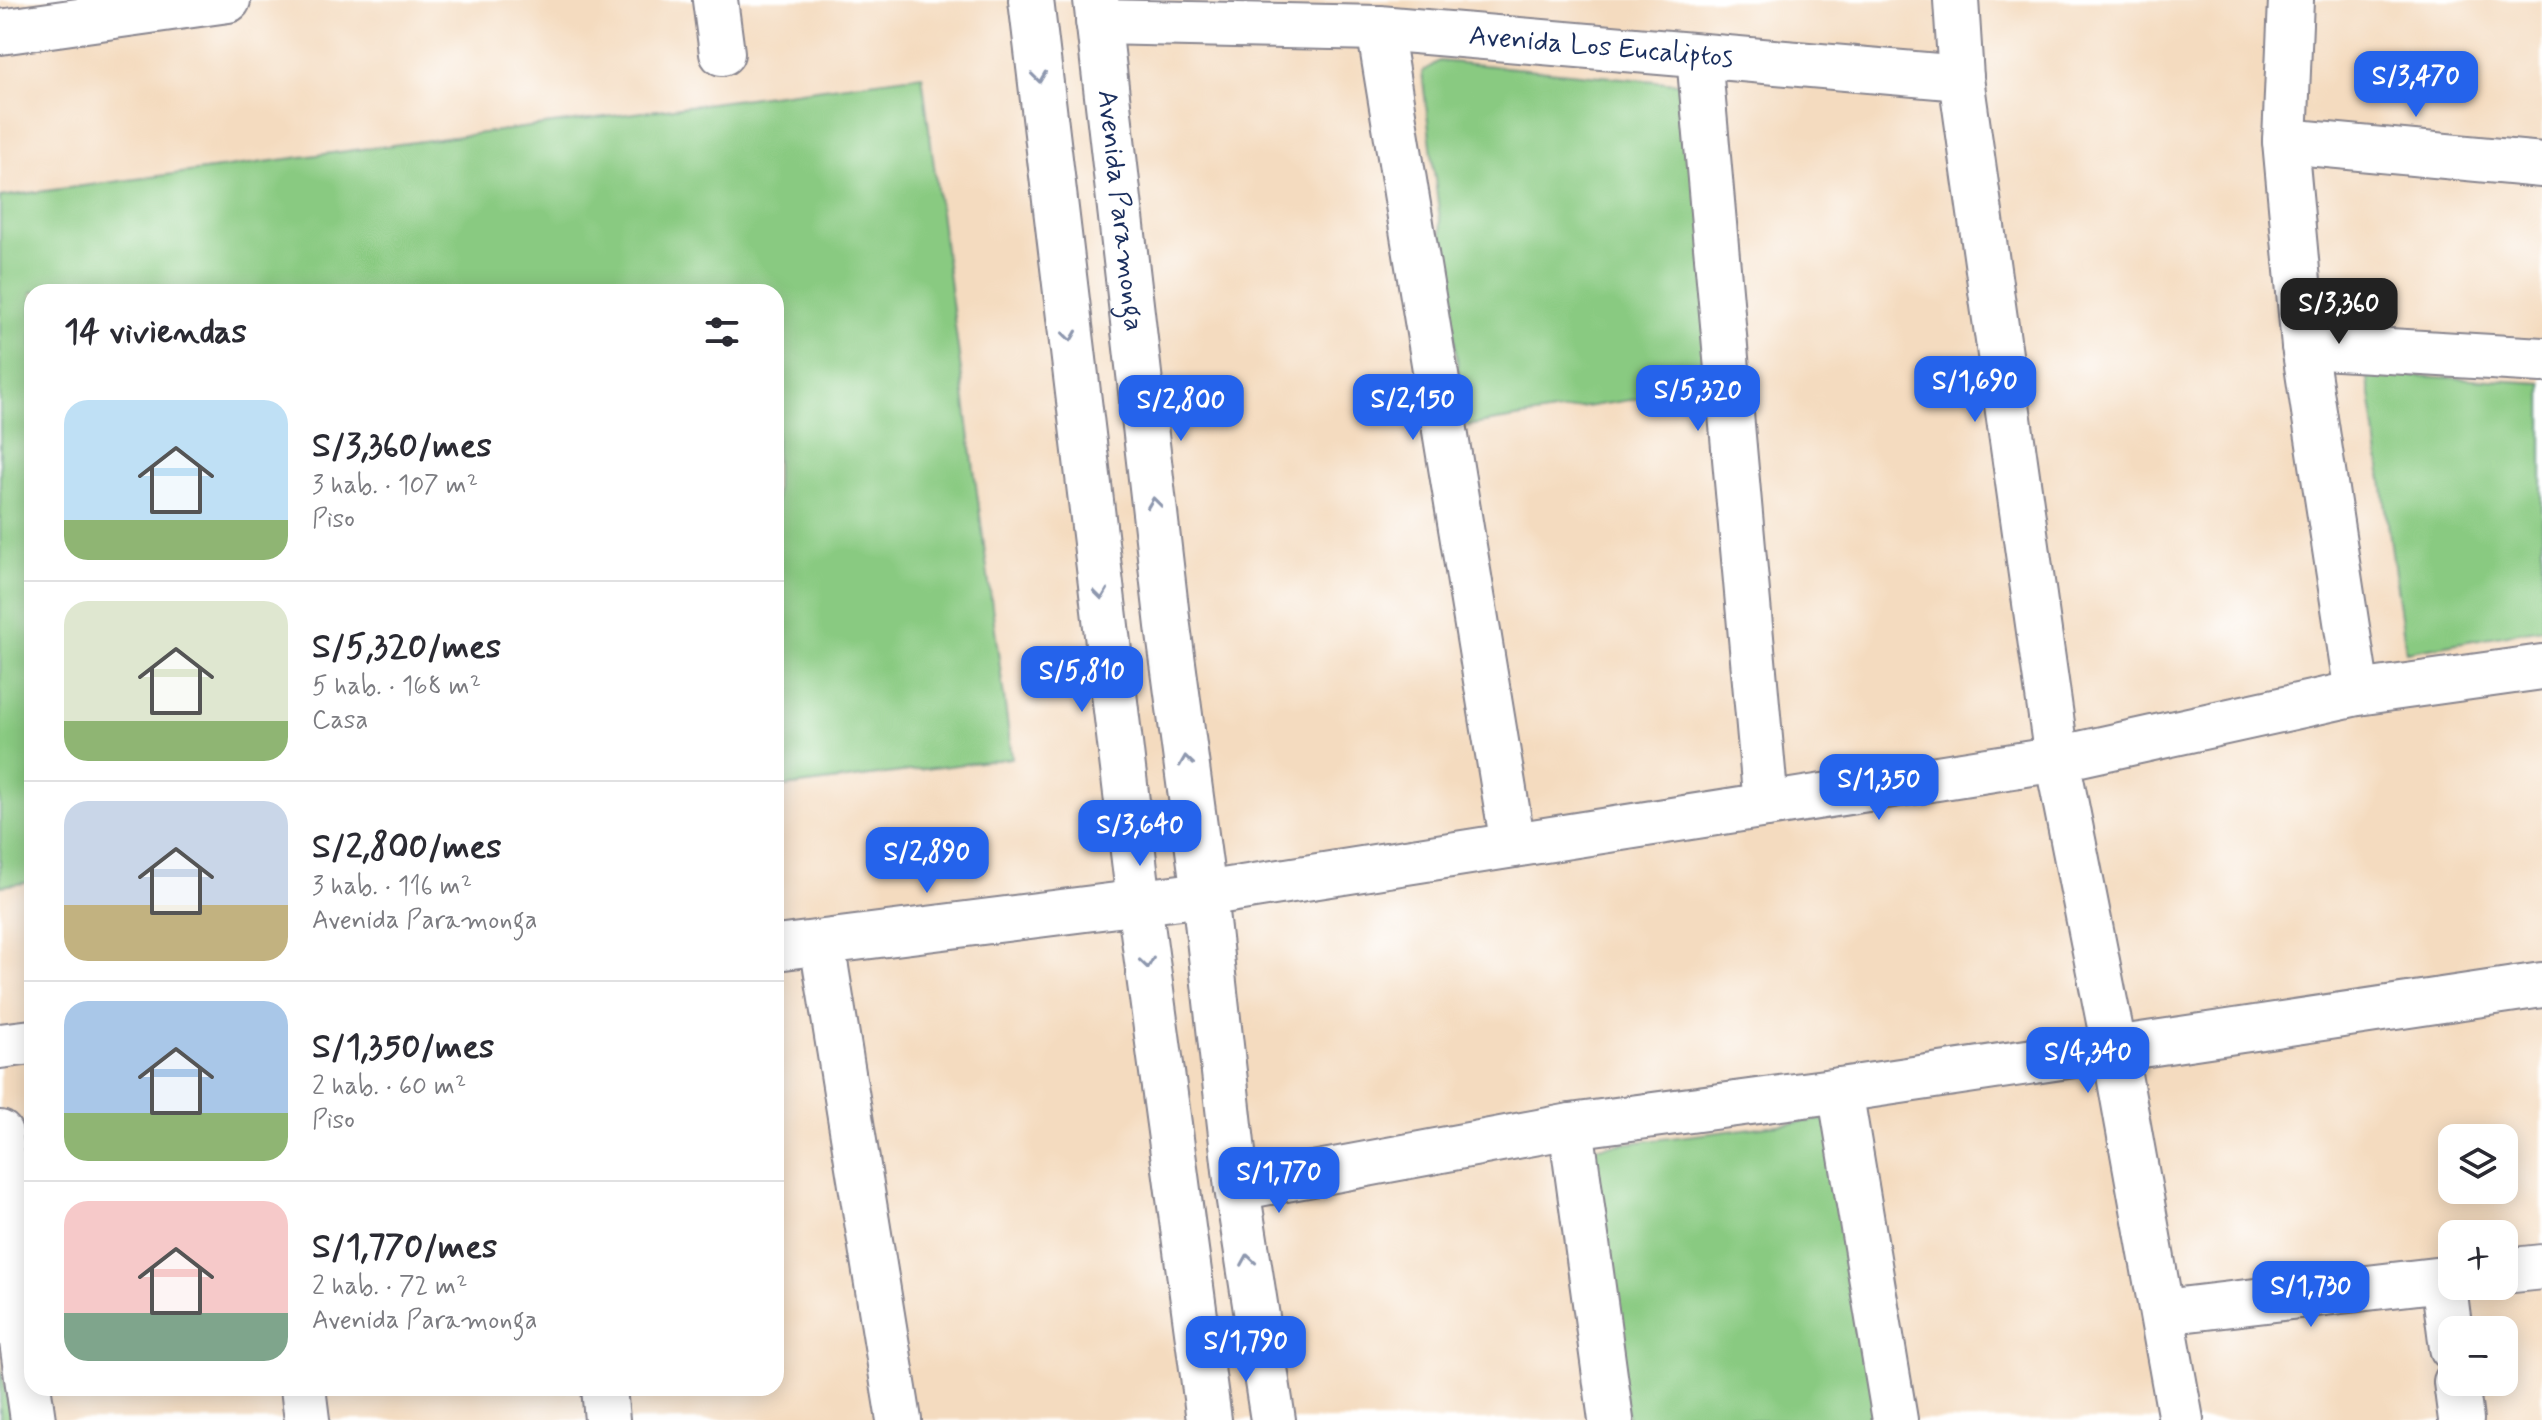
<!DOCTYPE html>
<html lang="es">
<head>
<meta charset="utf-8">
<style>
	body { margin:0; font-family:Mynerve,sans-serif; background:#f7f7f7; color:#2b2b33; height:100vh; display:flex; flex-direction:column; font-size:30px; white-space:nowrap }
	* { box-sizing:border-box; margin:0 }
	p { font-size:26px; color:#7c7c81 }
	.icon { flex:none; width:44px; height:44px; fill:none; stroke:currentColor; stroke-width:2; stroke-linecap:round; stroke-linejoin:round }
	.map { position:relative; flex:1; overflow:hidden }
	.panel { position:absolute; left:24px; top:284px; width:760px; height:1112px; display:flex; flex-direction:column; background:#fff; border-radius:24px; box-shadow:0 4px 20px #0003 }
	.panel>* { flex:none }
	.controls { position:absolute; left:2438px; top:1124px; display:grid; gap:16px }
	.controls a { display:grid; place-items:center; width:80px; height:80px; border-radius:16px; background:#fff; box-shadow:0 4px 20px #0003; font-size:40px }
	.price { position:absolute; translate:-50% -68px; padding:0 18px; border-radius:16px; background:#2563eb; color:#fff; font-size:26px; line-height:52px; filter:drop-shadow(0 2px 4px #0008) }
	.price::after { content:''; position:absolute; left:50%; top:48px; width:24px; height:18px; margin-left:-12px; background:inherit; clip-path:polygon(0 0,100% 0,50% 100%) }
	.price.current { background:#222; color:#fff }
	ul { padding:0; list-style:none }
	li { display:flex; align-items:center; gap:24px; height:200px; padding:0 40px }
	li+li { border-top:2px solid #e1e1e2 }
	li span { display:grid; place-items:center; flex:none; width:224px; height:160px; border-radius:24px; color:#555 }
	li>.icon { margin-inline-start:auto }
	span .icon { width:96px; height:96px; fill:#fffc; stroke-width:1 }
	li b { font-size:34px }
	h2 { display:flex; justify-content:space-between; align-items:center; height:96px; padding:0 40px; font-size:34px }
	.map>svg:first-child { display:block }
	.green { fill:#89ca81; stroke:#527c70; stroke-width:2 }
	.lines { fill:none; stroke-linecap:round; stroke-linejoin:round }
	.minor-casing { stroke:#88858e; stroke-width:48 }
	.minor { stroke:#fff; stroke-width:44 }
	.oneway { stroke:#8d97ae }
	.labels { text-anchor:middle; dominant-baseline:central; stroke-width:6; stroke-linejoin:round; paint-order:stroke }
	.street-label { font-size:28px; fill:#1b2f5e; stroke:#fff }
</style>
</head>
<body>
<div class="map">
<svg width="2542" height="1420" viewBox="0 0 2542 1420">
	<rect width="100%" height="100%" fill="#fff"/>
	<filter id="ink" filterUnits="userSpaceOnUse"><feTurbulence type="fractalNoise" baseFrequency=".0125" numOctaves="2"/><feDisplacementMap in="SourceGraphic" scale="16" xChannelSelector="R" yChannelSelector="G"/><feConvolveMatrix kernelMatrix="1 2 1 2 8 2 1 2 1" color-interpolation-filters="sRGB"/></filter>
	<filter id="wash" filterUnits="userSpaceOnUse"><feTurbulence type="fractalNoise" baseFrequency=".006" numOctaves="4" result="noise"/><feDisplacementMap in="SourceGraphic" scale="32" xChannelSelector="R" yChannelSelector="G"/><feGaussianBlur stdDeviation="1.8" result="paint"/><feColorMatrix in="noise" values="0 0 0 0 0 0 0 0 0 0 0 0 0 0 0 0 0 1.4 0 .05"/><feComposite in="paint" operator="in"/></filter>
	<g filter="url(#wash)">
		<rect width="100%" height="100%" fill="#f4dbbf"/>
		<g class="green">
			<path d="M1439,61L1687,84L1725,385L1465,426L1422,72Z"/>
			<path d="M922,75L1012,758L776,788V292H32V882L0,886V197Z"/>
			<path d="M2367,373L2542,383V628L2406,652Z"/>
			<path d="M1827,1119L1881,1420H1628L1587,1148Z"/>
			<path d="M0,1362L11,1420H0Z"/>
		</g>
	</g>
	<g filter="url(#ink)">
		<g class="lines">
			<g class="minor-casing">
				<g id="minor">
					<path d="M715,0L722,53"/>
					<path d="M1031,0L1139,902L1209,1420"/>
					<path id="s1" d="M1096,0L1168,626L1204,894L1237,1188L1273,1420"/>
					<path d="M1956,0L1961,78L2057,759L2114,1047L2181,1420"/>
					<path d="M2291,0L2285,141L2304,346L2357,693"/>
					<path id="s2" d="M1098,22L1379,28L1961,78"/>
					<path d="M1379,28L1513,845"/>
					<path d="M0,32L228,0"/>
					<path d="M1699,56L1766,805"/>
					<path d="M2285,141L2542,165"/>
					<path d="M2304,346L2542,360"/>
					<path d="M822,943L899,1420"/>
					<path d="M776,948L1204,894L2057,759L2357,693L2542,667"/>
					<path d="M0,1046L32,1042"/>
					<path d="M1840,1090L1895,1420"/>
					<path d="M1571,1126L1611,1420"/>
					<path d="M0,1133L15,1292L33,1420"/>
					<path d="M1237,1188L1571,1126L1840,1090L2542,985"/>
					<path d="M2504,1271L2542,1267"/>
					<path d="M2443,1279L2452,1348"/>
					<path d="M2163,1312L2452,1278"/>
					<path d="M2456,1382L2461,1420"/>
					<path d="M303,1388L307,1420"/>
					<path d="M604,1388L607,1420"/>
				</g>
			</g>
			<use href="#minor" class="minor"/>
		</g>
		<defs><path id="oneway-chevron" d="M-2-3.5L2.5 0L-2 3.5" fill="none" stroke-width="1.6" stroke-linecap="round" stroke-linejoin="round" transform="scale(2)"/></defs>
		<g class="oneway">
			<use href="#oneway-chevron" transform="translate(1039 77) rotate(83)"/>
			<use href="#oneway-chevron" transform="translate(1070 336) rotate(83)"/>
			<use href="#oneway-chevron" transform="translate(1154 503) rotate(-97)"/>
			<use href="#oneway-chevron" transform="translate(1101 594) rotate(83)"/>
			<use href="#oneway-chevron" transform="translate(1186 761) rotate(-98)"/>
			<use href="#oneway-chevron" transform="translate(1147 963) rotate(82)"/>
			<use href="#oneway-chevron" transform="translate(1248 1260) rotate(-99)"/>
		</g>
	</g>
	<g class="labels">
		<g class="street-label">
			<text stroke="none"><textPath href="#s2" startOffset="504">Avenida Los Eucaliptos</textPath></text>
			<text stroke="none"><textPath href="#s1" startOffset="212">Avenida Paramonga</textPath></text>
		</g>
	</g>
</svg>
<div class="controls">
<a><svg class="icon" aria-label="layers" viewBox="0 0 24 24"><path d="M12 4l9 5-9 5-9-5zM3 14l9 5 9-5"/></svg></a>
<a>+</a>
<a>−</a>
</div>
<b class="price" style="left:2416px;top:119px">S/3,470</b>
<b class="price current" style="left:2339px;top:346px">S/3,360</b>
<b class="price" style="left:1975px;top:424px">S/1,690</b>
<b class="price" style="left:1698px;top:433px">S/5,320</b>
<b class="price" style="left:1413px;top:442px">S/2,150</b>
<b class="price" style="left:1181px;top:443px">S/2,800</b>
<b class="price" style="left:1082px;top:714px">S/5,810</b>
<b class="price" style="left:1879px;top:822px">S/1,350</b>
<b class="price" style="left:1140px;top:868px">S/3,640</b>
<b class="price" style="left:927px;top:895px">S/2,890</b>
<b class="price" style="left:2088px;top:1095px">S/4,340</b>
<b class="price" style="left:1279px;top:1215px">S/1,770</b>
<b class="price" style="left:2311px;top:1329px">S/1,730</b>
<b class="price" style="left:1246px;top:1384px">S/1,790</b>
<section class="panel">
<h2>14 viviendas<svg class="icon" aria-label="filters" viewBox="0 0 24 24"><path d="M4 7h16M4 17h16"/><circle cx="9" cy="7" r="2"/><circle cx="15" cy="17" r="2"/></svg></h2>
<ul>
<li><span style="background:linear-gradient(#bfe0f5 75%,#8fb573 0)"><svg class="icon" aria-label="home" viewBox="0 0 24 24"><path d="M3 11l9-7 9 7M6 9v11h12V9"/></svg></span><div><b>S/3,360/mes</b><p>3 hab. · 107 m²</p><p>Piso</p></div></li>
<li><span style="background:linear-gradient(#dfe7d0 75%,#8fb573 0)"><svg class="icon" aria-label="home" viewBox="0 0 24 24"><path d="M3 11l9-7 9 7M6 9v11h12V9"/></svg></span><div><b>S/5,320/mes</b><p>5 hab. · 168 m²</p><p>Casa</p></div></li>
<li><span style="background:linear-gradient(#c9d6e8 65%,#c2b280 0)"><svg class="icon" aria-label="home" viewBox="0 0 24 24"><path d="M3 11l9-7 9 7M6 9v11h12V9"/></svg></span><div><b>S/2,800/mes</b><p>3 hab. · 116 m²</p><p>Avenida Paramonga</p></div></li>
<li><span style="background:linear-gradient(#a9c7e8 70%,#8fb573 0)"><svg class="icon" aria-label="home" viewBox="0 0 24 24"><path d="M3 11l9-7 9 7M6 9v11h12V9"/></svg></span><div><b>S/1,350/mes</b><p>2 hab. · 60 m²</p><p>Piso</p></div></li>
<li><span style="background:linear-gradient(#f6c9c9 70%,#7fa58c 0)"><svg class="icon" aria-label="home" viewBox="0 0 24 24"><path d="M3 11l9-7 9 7M6 9v11h12V9"/></svg></span><div><b>S/1,770/mes</b><p>2 hab. · 72 m²</p><p>Avenida Paramonga</p></div></li>
</ul>
</section>
</div>
</body>
</html>
